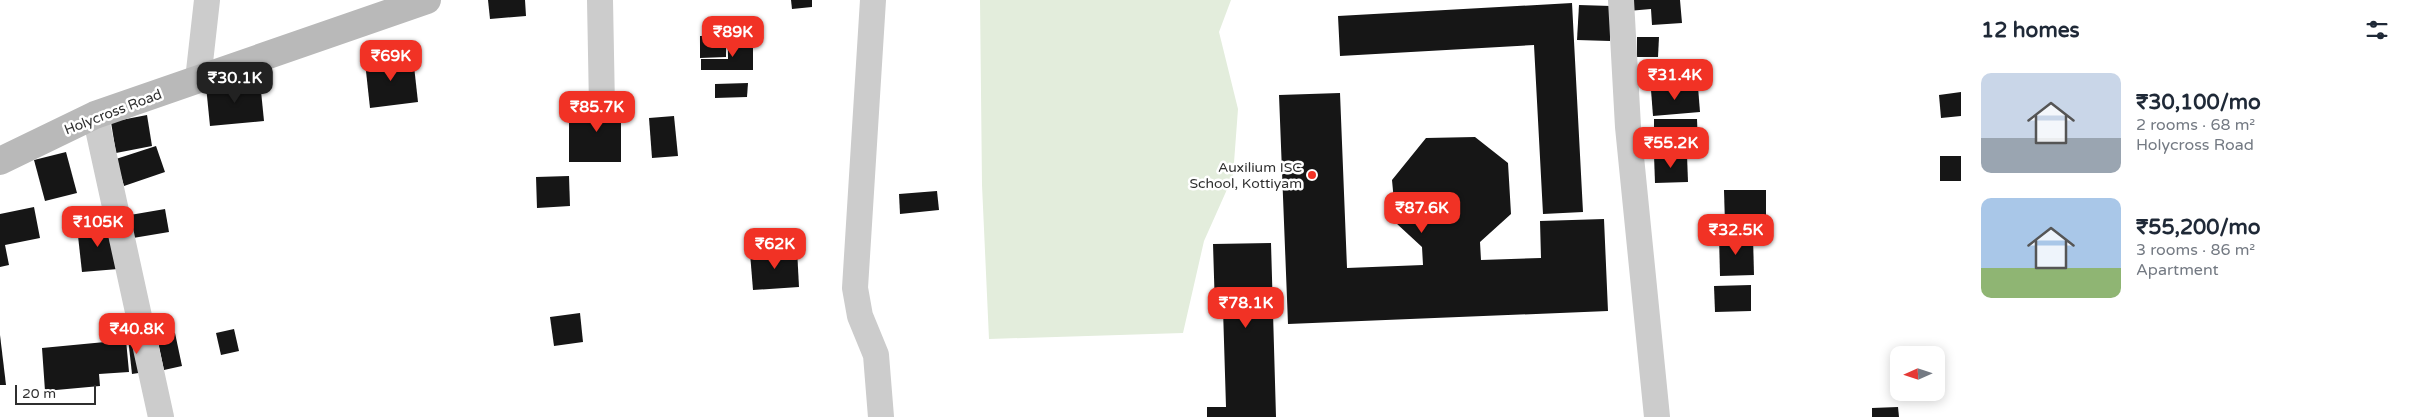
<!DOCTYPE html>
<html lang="en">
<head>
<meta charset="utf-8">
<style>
	body { margin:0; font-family:"Varela Round",sans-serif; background:#f2f2f3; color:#1f2937; height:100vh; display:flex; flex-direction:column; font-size:19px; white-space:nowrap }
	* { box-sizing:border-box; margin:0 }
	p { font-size:16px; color:#747a83 }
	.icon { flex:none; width:28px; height:28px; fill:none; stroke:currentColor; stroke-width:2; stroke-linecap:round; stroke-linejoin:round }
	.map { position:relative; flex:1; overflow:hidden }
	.details { display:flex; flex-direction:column; background:#fff; width:450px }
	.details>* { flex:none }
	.needle { width:32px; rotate:267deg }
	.controls { position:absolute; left:1890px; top:346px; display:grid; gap:10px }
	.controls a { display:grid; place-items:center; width:55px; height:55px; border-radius:10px; background:#fff; box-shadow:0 2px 12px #0003; font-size:25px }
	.scale { position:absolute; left:15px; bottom:12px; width:81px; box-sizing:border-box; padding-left:5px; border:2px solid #2f2f2f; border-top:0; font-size:14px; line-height:18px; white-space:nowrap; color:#2f2f2f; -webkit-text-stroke:4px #fff; paint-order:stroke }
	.price { position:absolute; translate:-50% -42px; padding:0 11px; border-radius:10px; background:#f13225; color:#fff; font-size:16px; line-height:32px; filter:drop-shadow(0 1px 2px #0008) }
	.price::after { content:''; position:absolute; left:50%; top:30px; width:15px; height:11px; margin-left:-8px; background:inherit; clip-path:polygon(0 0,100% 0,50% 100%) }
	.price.active { background:#222; color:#fff }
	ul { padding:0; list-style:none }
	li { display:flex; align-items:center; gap:15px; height:125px; padding:0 20px }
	li span { display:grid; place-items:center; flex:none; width:140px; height:100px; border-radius:10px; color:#555 }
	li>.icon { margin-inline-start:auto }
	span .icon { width:60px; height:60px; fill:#fffc; stroke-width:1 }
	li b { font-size:21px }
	h2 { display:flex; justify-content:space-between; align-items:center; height:60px; padding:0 20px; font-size:21px }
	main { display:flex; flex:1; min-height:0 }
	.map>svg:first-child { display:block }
	.green { fill:#e3eddc }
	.building { fill:#161616 }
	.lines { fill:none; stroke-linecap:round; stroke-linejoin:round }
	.minor { stroke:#ccc; stroke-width:26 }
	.secondary { stroke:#b9b9b9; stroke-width:28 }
	.poi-dot { fill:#f13225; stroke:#fff; stroke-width:2 }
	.labels { text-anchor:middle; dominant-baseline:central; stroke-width:5; stroke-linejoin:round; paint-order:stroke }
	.street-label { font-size:14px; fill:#2f2f2f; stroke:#fff }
	.poi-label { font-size:14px; fill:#2f2f2f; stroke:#fff; text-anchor:end }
</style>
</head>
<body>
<main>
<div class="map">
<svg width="1961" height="417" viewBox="0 0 1961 417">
	<rect width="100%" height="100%" fill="#fff"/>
	<path class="green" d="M980,0H1231L1219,32L1238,109L1233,176L1204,241L1183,333L989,339L982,185Z"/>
	<g class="building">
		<path d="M488,0H525L526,16L490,19Z"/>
		<path d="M791,0H812V7L792,9Z"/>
		<path d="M1627,0H1680L1682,23L1652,25L1651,9L1628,11Z"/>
		<path d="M1572,3L1583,212L1543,214L1534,45L1340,56L1338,16Z"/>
		<path d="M1579,5L1611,6L1610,41L1577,40Z"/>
		<path d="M726,35V57L700,58V36Z"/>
		<path d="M1637,37H1659L1658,57H1637Z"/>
		<path d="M728,41H753V70H701V59H728Z"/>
		<path d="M413,57L418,102L370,108L365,62Z"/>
		<path d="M1695,66V86H1659L1658,67Z"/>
		<path d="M260,81L264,121L210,126L206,86Z"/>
		<path d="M748,83L747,97L715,98V84Z"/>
		<path d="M1698,87L1700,112L1653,116L1651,90Z"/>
		<path d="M1961,92V116L1941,118L1939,95Z"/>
		<path d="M1340,93L1347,268L1423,265L1422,247L1396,223L1392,180L1426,138L1475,137L1508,163L1511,214L1480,242L1481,260L1541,258L1540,221L1604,219L1608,311L1288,324L1279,95Z"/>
		<path d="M594,95H621V162H569V116H594Z"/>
		<path d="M147,115L152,146L116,153L111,122Z"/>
		<path d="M674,116L678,156L652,158L649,118Z"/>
		<path d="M1654,119H1697L1698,144L1654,145Z"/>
		<path d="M156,146L165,172L124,186L116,159Z"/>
		<path d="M66,152L77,193L45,201L34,160Z"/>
		<path d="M1654,155H1687L1688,182L1655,183Z"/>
		<rect x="1940" y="156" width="21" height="25"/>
		<path d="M569,176L570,206L537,208L536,177Z"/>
		<path d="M1724,190H1766V224L1725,225Z"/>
		<path d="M937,191L939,210L900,214L899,194Z"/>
		<path d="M34,207L40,238L5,245L9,265L0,267V214Z"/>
		<path d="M165,209L169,232L133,238L130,215Z"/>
		<path d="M114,223L118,269L82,272L77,227Z"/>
		<path d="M1719,236H1753L1754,275L1720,276Z"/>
		<path d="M1271,243L1276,417H1207V407H1226L1223,309H1215L1213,244Z"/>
		<path d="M797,249L799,287L753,290L750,253Z"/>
		<path d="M1751,285V311L1715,312L1714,286Z"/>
		<path d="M580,313L583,342L554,346L550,317Z"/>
		<path d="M234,329L239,351L221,355L216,333Z"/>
		<path d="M175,333L182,366L164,370L157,337Z"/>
		<path d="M0,335L6,385H0Z"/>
		<path d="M142,336L145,372L132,374L128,338Z"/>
		<path d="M126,340L129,372L99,374L100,386L45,391L42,348Z"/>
		<path d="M1898,407L1899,417H1872V408Z"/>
	</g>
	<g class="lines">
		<g class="minor">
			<path d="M600,0L602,107"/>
			<path d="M873,0L855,288L860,316L876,355L881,417"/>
			<path d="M1621,0L1628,127L1657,417"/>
			<path d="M198,80L207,0"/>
			<path d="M95,115L161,417"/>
		</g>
		<path class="secondary" d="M0,161L95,115L427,0"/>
	</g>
	<circle class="poi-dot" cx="1312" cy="175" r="5"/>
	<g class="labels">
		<g class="street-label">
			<text transform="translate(113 112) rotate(-21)">Holycross Road</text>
		</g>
		<g class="poi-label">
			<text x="1302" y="167">Auxilium ISC<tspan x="1302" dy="16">School, Kottiyam</tspan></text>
		</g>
	</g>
</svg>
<div class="controls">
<a><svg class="needle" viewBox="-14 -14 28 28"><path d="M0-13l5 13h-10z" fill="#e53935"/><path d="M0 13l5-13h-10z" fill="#747a83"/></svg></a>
</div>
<div class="scale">20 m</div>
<b class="price" style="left:733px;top:58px">₹89K</b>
<b class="price" style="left:391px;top:82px">₹69K</b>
<b class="price" style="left:1675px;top:101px">₹31.4K</b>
<b class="price active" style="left:235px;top:104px">₹30.1K</b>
<b class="price" style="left:597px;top:133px">₹85.7K</b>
<b class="price" style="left:1671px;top:169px">₹55.2K</b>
<b class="price" style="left:1422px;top:234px">₹87.6K</b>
<b class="price" style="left:98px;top:248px">₹105K</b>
<b class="price" style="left:1736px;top:256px">₹32.5K</b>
<b class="price" style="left:775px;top:270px">₹62K</b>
<b class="price" style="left:1246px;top:329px">₹78.1K</b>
<b class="price" style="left:137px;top:355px">₹40.8K</b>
</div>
<section class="details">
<h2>12 homes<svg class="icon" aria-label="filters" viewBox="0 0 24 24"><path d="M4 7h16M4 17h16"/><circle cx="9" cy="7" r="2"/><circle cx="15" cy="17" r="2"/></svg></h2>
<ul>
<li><span style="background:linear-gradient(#c9d6e8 65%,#9aa5b1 0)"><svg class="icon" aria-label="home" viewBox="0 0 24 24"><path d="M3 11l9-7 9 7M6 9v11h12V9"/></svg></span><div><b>₹30,100/mo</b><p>2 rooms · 68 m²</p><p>Holycross Road</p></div></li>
<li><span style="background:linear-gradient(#a9c7e8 70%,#8fb573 0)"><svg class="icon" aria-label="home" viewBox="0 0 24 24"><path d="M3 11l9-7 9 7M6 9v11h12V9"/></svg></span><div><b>₹55,200/mo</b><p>3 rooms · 86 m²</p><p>Apartment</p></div></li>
</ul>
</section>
</main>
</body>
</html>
